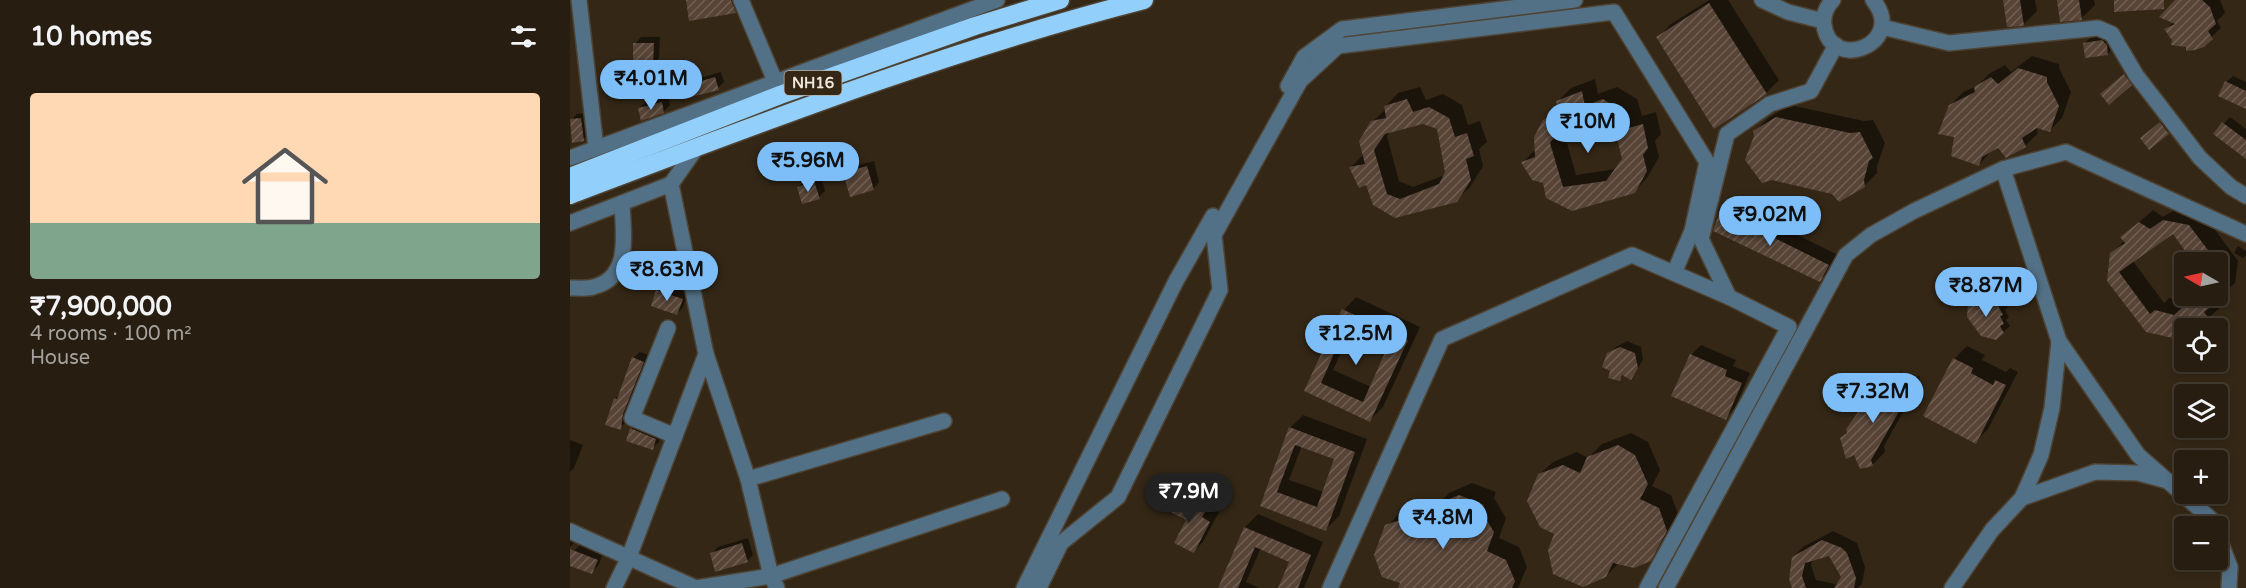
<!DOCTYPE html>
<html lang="en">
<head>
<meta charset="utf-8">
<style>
	body { margin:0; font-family:"Varela Round",sans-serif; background:#332a1e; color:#f1f3f6; height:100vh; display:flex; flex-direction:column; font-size:22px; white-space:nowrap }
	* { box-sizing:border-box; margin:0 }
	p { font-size:20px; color:#a4a29f }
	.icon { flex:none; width:33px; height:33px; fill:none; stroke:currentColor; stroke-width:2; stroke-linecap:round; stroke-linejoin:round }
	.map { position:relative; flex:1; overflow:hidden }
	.drawer { display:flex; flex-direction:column; background:#271d10; width:570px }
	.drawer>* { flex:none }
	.needle { width:39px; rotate:279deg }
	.controls { position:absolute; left:1604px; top:252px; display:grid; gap:12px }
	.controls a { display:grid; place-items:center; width:54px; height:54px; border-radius:6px; background:#271d10; box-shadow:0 3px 9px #0003,0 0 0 2px #433b30; font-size:30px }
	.price { position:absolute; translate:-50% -51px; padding:0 14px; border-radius:21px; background:#7dbef9; color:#111; font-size:20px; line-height:39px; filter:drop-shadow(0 2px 3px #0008) }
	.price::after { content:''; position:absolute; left:50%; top:36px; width:18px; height:14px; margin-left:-9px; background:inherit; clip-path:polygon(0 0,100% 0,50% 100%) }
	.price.active { background:#222; color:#fff }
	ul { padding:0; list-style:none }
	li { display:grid; align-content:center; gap:12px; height:318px; padding:0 30px }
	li+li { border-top:2px solid #433b30 }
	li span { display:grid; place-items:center; height:186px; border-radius:6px; color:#555 }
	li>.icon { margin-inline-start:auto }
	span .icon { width:108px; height:108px; fill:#fffc; stroke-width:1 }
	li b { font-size:26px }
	h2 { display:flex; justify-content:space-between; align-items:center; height:72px; padding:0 30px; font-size:26px }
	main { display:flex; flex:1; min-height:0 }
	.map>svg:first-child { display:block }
	.shadow { fill:#0007; fill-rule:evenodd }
	.building { fill:url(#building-hatch); fill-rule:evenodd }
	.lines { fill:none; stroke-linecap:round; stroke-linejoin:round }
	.minor-casing { stroke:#4e4232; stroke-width:18 }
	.highway-casing { stroke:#4e4232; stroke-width:21 }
	.minor { stroke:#527086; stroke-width:15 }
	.highway { stroke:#93cffb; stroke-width:18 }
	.labels { text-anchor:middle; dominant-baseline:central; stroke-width:4.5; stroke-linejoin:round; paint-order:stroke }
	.shield { fill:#342716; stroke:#b8ada1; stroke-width:1.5 }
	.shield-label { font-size:15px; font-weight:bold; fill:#f0e7dd }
</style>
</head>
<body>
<main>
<section class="drawer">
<h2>10 homes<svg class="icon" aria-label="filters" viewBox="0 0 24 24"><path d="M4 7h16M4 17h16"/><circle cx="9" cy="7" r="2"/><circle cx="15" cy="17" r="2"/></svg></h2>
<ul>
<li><span style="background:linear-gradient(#ffd9b3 70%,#7fa58c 0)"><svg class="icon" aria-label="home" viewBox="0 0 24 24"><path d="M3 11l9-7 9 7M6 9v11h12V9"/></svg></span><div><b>₹7,900,000</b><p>4 rooms · 100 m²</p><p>House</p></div></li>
</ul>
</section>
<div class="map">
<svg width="1676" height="588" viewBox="0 0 1676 588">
	<defs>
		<pattern id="building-hatch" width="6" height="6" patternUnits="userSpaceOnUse" patternTransform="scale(1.5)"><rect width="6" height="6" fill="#574437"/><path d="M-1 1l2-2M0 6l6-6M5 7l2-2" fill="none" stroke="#6f5f54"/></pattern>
	</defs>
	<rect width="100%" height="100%" fill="#342716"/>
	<g class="shadow">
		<path d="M116,0H169L170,5L165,10Z"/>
		<path d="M1139,0H1158L1209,80L1196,93L1088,37L1101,24Z"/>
		<path d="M1434,0H1465L1467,11L1454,24Z"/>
		<path d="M1488,0H1524L1525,5L1512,18Z"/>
		<path d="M1607,0H1650L1655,13L1647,21L1651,28L1633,45L1617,46L1603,39L1596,29L1604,22Z"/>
		<path d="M1539,35L1544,47L1538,54L1515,43L1521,37Z"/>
		<path d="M71,37H90L89,58L83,64L65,44Z"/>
		<path d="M1462,56L1489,64V68L1501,92L1492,118L1479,131L1466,126L1468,133L1455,146L1429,147L1422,150L1409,165L1386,135L1380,106L1393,92L1407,86L1419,74L1435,65L1441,72Z"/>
		<path d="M1561,69L1567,78L1561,84L1539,88Z"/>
		<path d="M151,72L154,82L148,88L120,85L126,79Z"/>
		<path d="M1663,76L1676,82V108L1656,82Z"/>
		<path d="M1025,79L1028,94L1047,87L1067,99L1072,116L1086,112L1091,134L1085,141L1089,157L1077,178L1064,192L1002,210L953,162L966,149L974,121L987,107L988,101L1001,88ZM1033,115L1044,120L1053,159L1046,169L1006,175L993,129Z"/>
		<path d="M850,87L856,100L873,94L892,105L898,125L910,121L917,142L909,149L913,166L900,187L886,200L826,217L780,168L793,155L802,122L816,109L815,107L828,93ZM853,122L868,128L877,172L875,175L843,187L829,181L817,136L820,131Z"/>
		<path d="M98,96L100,105L94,111L69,108L76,102Z"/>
		<path d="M1220,105L1294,121L1303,120L1315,143L1307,166V173L1294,186L1263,192L1185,136V131L1198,118Z"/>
		<path d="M17,113L19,134L13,140L1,120L7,114Z"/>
		<path d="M1597,117L1604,126L1580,148L1578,132Z"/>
		<path d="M1660,117L1676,129V157L1645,133Z"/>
		<path d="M304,161L309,182L303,189L275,173L281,167Z"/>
		<path d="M251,176L255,191L249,197L228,187L235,181Z"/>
		<path d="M1161,202L1268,255L1260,270L1250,280L1151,212Z"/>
		<path d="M1608,208L1632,212L1668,261L1665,283L1647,300L1652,306L1627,328L1618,327L1602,336L1538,281L1541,254L1555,240L1552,237L1583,210L1593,217ZM1603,232L1625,262H1647V296H1626L1618,302L1599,298L1594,303L1563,261Z"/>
		<path d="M1668,246L1676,251V256L1673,258L1664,253Z"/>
		<path d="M94,284L118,293L113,307L107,314L87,291Z"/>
		<path d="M1420,288L1430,301L1433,299L1438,307L1435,310L1439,317L1436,320L1440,326L1433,332L1400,304L1410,294Z"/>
		<path d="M786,297L850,327L813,407L800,420L736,390L774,310ZM781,330L819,348L801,387L763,370Z"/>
		<path d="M1057,341L1071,347L1073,360L1061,378L1054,375L1049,380L1042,370L1039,354L1046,347Z"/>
		<path d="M1131,345L1166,360L1163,366L1180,373L1165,408L1155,418L1121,355Z"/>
		<path d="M1397,346L1415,355L1412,360L1436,372L1440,368L1448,372L1418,429L1405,442L1355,416L1384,359Z"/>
		<path d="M70,352L79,355L56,422L50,428L45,399L50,394L63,358Z"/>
		<path d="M1332,372L1336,380L1349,376L1353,392L1337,405L1314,446L1315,452L1302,465L1279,432L1300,398L1298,392L1311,379Z"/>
		<path d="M733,415L797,439L769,516L756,529L692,505L720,428ZM732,445L766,458L754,492L719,480Z"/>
		<path d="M67,423L92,432L89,442L83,448L61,429Z"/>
		<path d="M1061,433L1078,442L1090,470L1082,486L1101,495L1109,517L1093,546L1080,560L1049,563L1036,576L986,534L969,475L983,462L1007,452L1018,458L1032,444Z"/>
		<path d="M0,440L13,445L4,468L0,472Z"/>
		<path d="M902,483L926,492L924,498L936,518L929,538L949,547L957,567L948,588H829L831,582L817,526L830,513L853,505L865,508L879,493Z"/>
		<path d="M615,487L644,502L641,507L649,512L633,542L624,551L618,519L599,509L606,497Z"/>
		<path d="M688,514L753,542L734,588H710L721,561L691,548L676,582L689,588H650L675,527Z"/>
		<path d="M1263,531L1287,543L1295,567L1292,584L1288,588H1224L1223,557L1233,547ZM1260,555L1273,577L1270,582L1265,584L1246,580L1241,565L1242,560Z"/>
		<path d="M0,532L7,536L5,542L0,547Z"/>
		<path d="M178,538L183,555L177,561L141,554L148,547Z"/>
		<path d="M10,545L33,554L28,566L22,572L0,564L4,551Z"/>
	</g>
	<g class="building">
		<path d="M116,0H161L166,13L119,21Z"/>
		<path d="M1433,0H1450L1454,26L1437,27Z"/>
		<path d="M1487,0H1509L1512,20L1490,22Z"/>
		<path d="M1544,0H1594V9L1544,12Z"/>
		<path d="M1605,0H1632L1640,7L1646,24L1638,31L1643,39L1634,47L1625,50L1616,51V47L1601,45L1602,40L1594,29L1605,24L1589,17Z"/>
		<path d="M1139,3L1197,94L1144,129L1086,37Z"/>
		<path d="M1532,40L1537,45L1538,55L1515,58L1513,43Z"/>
		<path d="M63,43H84L83,66L63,65Z"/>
		<path d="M1448,68L1477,77V82L1489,106L1480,132L1467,128L1452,138L1456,147L1436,158L1428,148L1412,157L1409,166L1381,156L1384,137L1368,134L1379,105L1405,92L1404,87L1421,77L1428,84Z"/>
		<path d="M1554,74L1562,85L1539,105L1530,94Z"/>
		<path d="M145,77L149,90L121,97L118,85Z"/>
		<path d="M1655,81L1676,91V109L1648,96Z"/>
		<path d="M1012,91L1015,106L1033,99L1054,112L1059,128L1073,124L1078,148L1073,155L1077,171L1065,193L1002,211L976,198L973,183L962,180L951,162L965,157L964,137L973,120L988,112L986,101ZM1033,116L1043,121L1052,159L1036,181L993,187L980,143L990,130Z"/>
		<path d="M837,99L843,112L859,107L879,118L885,137L897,133L904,156L896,159L901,180L887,202L825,218L803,205L796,185L789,188L779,167L795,164L789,141L801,121L816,118L814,106ZM853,124L867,129L875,172L869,184L830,199L817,194L804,150L815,134Z"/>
		<path d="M92,102L94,113L71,121L68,108Z"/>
		<path d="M1206,117L1280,133L1290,132L1303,158L1299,161L1294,180L1295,187L1269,202L1262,194L1202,180L1192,183L1175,160L1184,136L1183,131Z"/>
		<path d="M11,118L14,141L2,143L0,119Z"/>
		<path d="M1590,122L1599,134L1579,150L1570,138Z"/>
		<path d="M1652,122L1676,140V159L1643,134Z"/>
		<path d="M297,166L304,190L280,197L273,173Z"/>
		<path d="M244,181L250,199L232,204L227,187Z"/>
		<path d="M1150,211L1259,265L1250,282L1143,231Z"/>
		<path d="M1593,220L1619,225L1647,262H1623L1603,234L1549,272L1580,314L1585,310L1604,315L1625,296H1655L1634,312L1640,320L1629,328H1614V331L1603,338L1576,332L1537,281L1540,253L1555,243L1550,237L1569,222L1580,229Z"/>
		<path d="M86,290L113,299L107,315L81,306Z"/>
		<path d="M1413,294L1423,306L1427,304L1433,315L1430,316L1434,324L1430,326L1434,333L1426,340L1411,336L1397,317L1398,304Z"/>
		<path d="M772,309L838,340L800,422L734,391ZM775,329L817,348L793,402L751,383Z"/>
		<path d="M1050,347L1065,353L1068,368L1061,380L1052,375L1050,381L1038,378L1040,371L1032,367L1037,353Z"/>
		<path d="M1120,354L1157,370L1155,376L1172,383L1156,420L1101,396Z"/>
		<path d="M62,357L74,362L53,414L51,430L35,425L44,398L47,399Z"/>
		<path d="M1383,358L1403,368L1401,373L1423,385L1425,380L1436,385L1406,444L1353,416Z"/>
		<path d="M1319,384L1323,392L1336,388L1341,406L1331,408L1301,460L1303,466L1290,469L1284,455L1276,459L1270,438L1277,433L1276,429L1298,398L1296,391Z"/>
		<path d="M719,427L785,452L756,531L690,506ZM725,445L764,459L747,507L707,492Z"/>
		<path d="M60,428L86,439L83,450L56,441Z"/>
		<path d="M1048,445L1065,455L1078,484L1070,499L1089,508L1097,531L1081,561L1064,568L1043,563L1036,577L1013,587L983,574L978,550L984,534L970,527L957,501L968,474L993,465L1010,473L1017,457Z"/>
		<path d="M889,495L914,505L911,511L924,532L917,551L936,560L945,581L942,588H828L830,583L812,577L804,555L815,525L839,517L858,523L865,505Z"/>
		<path d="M604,496L635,512L632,517L640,522L624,553L604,543L616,520L597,510Z"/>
		<path d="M674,527L741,555L728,588H708L719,562L685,547L668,588H648Z"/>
		<path d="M1252,540L1272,548L1277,553L1286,578L1284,588H1264L1271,577L1259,556L1235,563L1232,576L1236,588H1222L1219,579L1222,557Z"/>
		<path d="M172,543L178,562L145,572L140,553Z"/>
		<path d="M0,549L28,560L22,574L0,566Z"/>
	</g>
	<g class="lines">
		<g class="minor-casing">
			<g id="minor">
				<path d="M9,0L26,148"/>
				<path d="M171,0L205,81"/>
				<path d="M1192,0L1218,12L1253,21"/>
				<path d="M1263,0C1256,7 1253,16 1254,25C1261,74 1338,43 1303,0"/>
				<path d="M1312,27L1379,43L1528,28L1542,34L1566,75L1630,158L1661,187L1676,196"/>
				<path d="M718,86L734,57L772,29L1005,0"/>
				<path d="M0,158L427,0"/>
				<path d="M1433,169L1489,341L1568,455L1642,520L1645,526"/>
				<path d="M0,223L101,184L127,147"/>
				<path d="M0,288C7,288 16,289 23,287C62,278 53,232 52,203"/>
				<path d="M98,328L62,418L105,436"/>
				<path d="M136,354L178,479L201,576L207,588"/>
				<path d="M178,479L374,421"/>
				<path d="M1452,498L1471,455L1482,408L1489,341"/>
				<path d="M0,531L126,588"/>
				<path d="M1647,533L1660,567L1659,588"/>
				<path d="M44,588L59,557L136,354L101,184"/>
				<path d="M126,588L201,576L432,499"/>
				<path d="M454,588L606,281L643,216"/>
				<path d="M469,588L491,543L548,497L650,290L644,235L730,81L768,46L1044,12L1137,162L1122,231L1104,273"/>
				<path d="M760,588L872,339L1062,255L1159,297L1131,239L1157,134L1200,104L1241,91L1266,45"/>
				<path d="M1077,588L1219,327L1159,297"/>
				<path d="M1096,588L1276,255L1301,235L1344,211L1433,169L1496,152L1676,234"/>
				<path d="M1382,588L1422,530L1452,498L1525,472L1568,473L1594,480"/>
			</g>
		</g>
		<g class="highway-casing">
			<g id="highway">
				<path d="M0,177L210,95L405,26L490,0"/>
				<path d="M0,195C188,124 378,50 574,0"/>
			</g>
		</g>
		<use href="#minor" class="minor"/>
		<use href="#highway" class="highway"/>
	</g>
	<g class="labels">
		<rect class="shield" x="214.5" y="71" width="57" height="24" rx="4.5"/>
		<g class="shield-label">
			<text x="243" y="83">NH16</text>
		</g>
	</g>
</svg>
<div class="controls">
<a><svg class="needle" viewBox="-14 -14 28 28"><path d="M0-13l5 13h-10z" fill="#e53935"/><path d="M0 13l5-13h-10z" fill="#a4a29f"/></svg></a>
<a><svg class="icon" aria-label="locate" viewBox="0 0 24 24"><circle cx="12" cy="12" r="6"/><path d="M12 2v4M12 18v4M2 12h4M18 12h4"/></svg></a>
<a><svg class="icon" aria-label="layers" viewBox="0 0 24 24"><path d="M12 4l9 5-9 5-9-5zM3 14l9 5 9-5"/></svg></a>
<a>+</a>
<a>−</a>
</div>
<b class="price" style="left:81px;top:111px">₹4.01M</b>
<b class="price" style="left:1018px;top:154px">₹10M</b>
<b class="price" style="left:238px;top:193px">₹5.96M</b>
<b class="price" style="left:1200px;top:247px">₹9.02M</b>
<b class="price" style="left:97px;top:302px">₹8.63M</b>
<b class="price" style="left:1416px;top:318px">₹8.87M</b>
<b class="price" style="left:786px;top:366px">₹12.5M</b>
<b class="price" style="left:1303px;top:424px">₹7.32M</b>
<b class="price active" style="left:619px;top:524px">₹7.9M</b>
<b class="price" style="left:873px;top:550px">₹4.8M</b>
</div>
</main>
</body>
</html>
